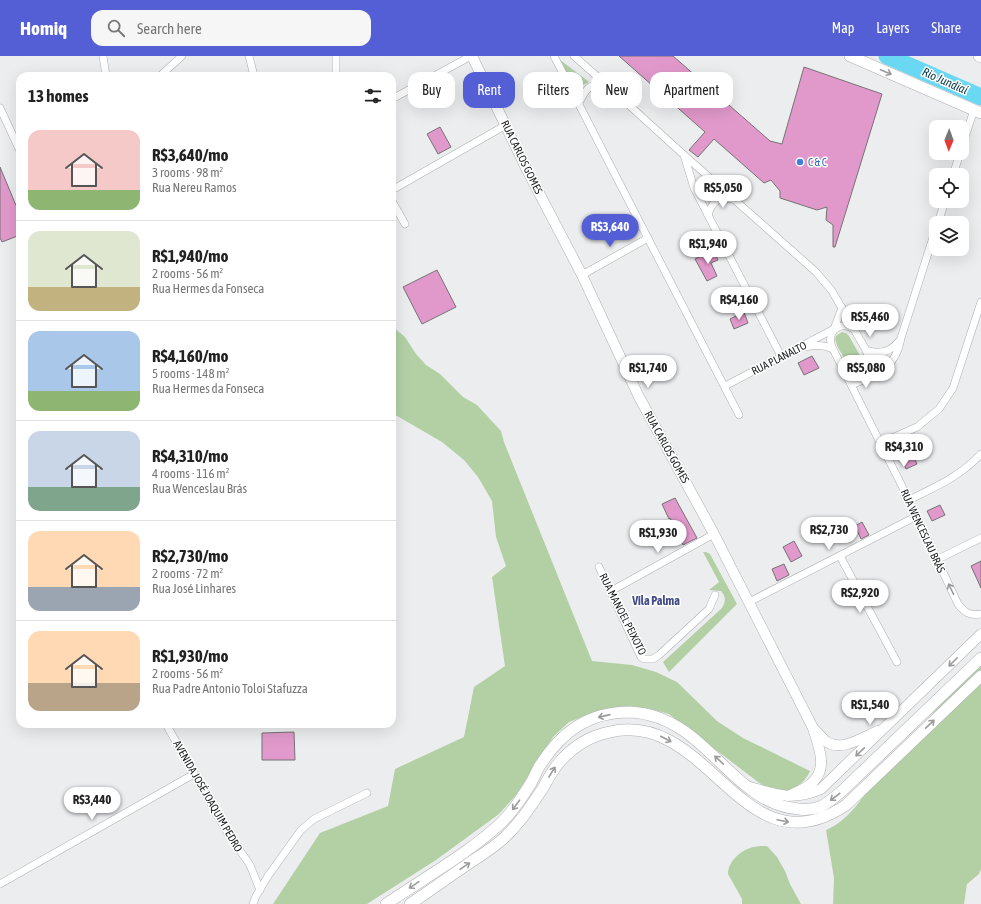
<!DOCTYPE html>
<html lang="en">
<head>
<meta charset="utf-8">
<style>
	body { margin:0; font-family:"Asap Condensed",sans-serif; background:#f6f6f6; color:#222; height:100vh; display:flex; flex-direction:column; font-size:15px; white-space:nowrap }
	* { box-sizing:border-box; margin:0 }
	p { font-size:13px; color:#767676 }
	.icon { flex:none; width:22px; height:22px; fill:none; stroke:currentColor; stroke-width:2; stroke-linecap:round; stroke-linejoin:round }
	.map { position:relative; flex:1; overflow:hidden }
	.side { position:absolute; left:16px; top:16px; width:380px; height:656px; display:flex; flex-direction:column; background:#fff; border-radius:12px; box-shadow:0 4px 16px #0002 }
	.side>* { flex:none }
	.guide { position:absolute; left:408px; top:16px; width:380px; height:36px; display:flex; gap:8px }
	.needle { width:26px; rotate:181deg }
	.controls { position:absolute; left:929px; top:64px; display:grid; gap:8px }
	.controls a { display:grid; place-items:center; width:40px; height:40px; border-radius:8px; background:#fff; box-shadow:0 4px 16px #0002; font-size:20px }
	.price { position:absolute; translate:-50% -34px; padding:0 9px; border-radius:14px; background:#fff; color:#222; font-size:13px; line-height:26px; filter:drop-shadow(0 1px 2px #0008) }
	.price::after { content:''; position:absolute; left:50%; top:24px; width:12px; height:9px; margin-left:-6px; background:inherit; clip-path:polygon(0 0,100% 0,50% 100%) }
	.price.current { background:#545fd5; color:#fff }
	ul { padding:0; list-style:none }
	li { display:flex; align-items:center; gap:12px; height:100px; padding:0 12px }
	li+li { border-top:1px solid #e0e0e0 }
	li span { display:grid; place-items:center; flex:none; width:112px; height:80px; border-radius:12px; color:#555 }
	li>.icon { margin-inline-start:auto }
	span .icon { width:48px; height:48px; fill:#fffc; stroke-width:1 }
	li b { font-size:17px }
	h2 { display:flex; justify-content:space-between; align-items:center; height:48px; padding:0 12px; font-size:17px }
	.tag { padding:0 14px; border-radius:12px; background:#fff; box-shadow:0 4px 16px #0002; font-size:14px; line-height:36px }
	.tag.current { background:#545fd5; color:#fff }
	header { display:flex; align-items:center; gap:24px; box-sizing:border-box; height:56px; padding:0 20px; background:#545fd5; color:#fff }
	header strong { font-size:19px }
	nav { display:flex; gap:22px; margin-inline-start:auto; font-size:14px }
	.search { width:280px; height:36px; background:#f6f6f6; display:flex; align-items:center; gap:10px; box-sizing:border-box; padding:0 14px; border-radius:12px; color:#767676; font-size:15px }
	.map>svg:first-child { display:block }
	.green { fill:#b3d0a5 }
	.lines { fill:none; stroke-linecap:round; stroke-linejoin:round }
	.river { stroke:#6ad7f3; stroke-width:17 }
	.building { fill:#e199cb; stroke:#757374 }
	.minor-casing { stroke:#adafb1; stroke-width:8 }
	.secondary-casing { stroke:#adafb1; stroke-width:11 }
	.primary-casing { stroke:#adafb1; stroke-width:12 }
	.minor { stroke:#fff; stroke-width:7 }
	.secondary { stroke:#fff; stroke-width:10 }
	.primary { stroke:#fff; stroke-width:11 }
	.oneway { stroke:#9b9b9b }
	.shop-dot { fill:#3f7fe0; stroke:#fff; stroke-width:1.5 }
	.labels { text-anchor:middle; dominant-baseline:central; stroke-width:3; stroke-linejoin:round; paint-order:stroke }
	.street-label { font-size:11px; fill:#202121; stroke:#fff }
	.shop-label { font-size:11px; fill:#366cbe; stroke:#fff; text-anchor:start }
	.water-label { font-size:12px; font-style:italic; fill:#0b3e4a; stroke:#fff }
	.neighbourhood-label { font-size:12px; font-weight:bold; fill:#424c88; stroke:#fff }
</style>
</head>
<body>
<header>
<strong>Homiq</strong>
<div class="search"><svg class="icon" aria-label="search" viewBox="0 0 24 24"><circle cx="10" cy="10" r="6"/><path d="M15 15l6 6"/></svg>Search here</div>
<nav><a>Map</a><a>Layers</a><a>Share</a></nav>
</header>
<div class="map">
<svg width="981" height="848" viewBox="0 0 981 848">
	<rect width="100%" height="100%" fill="#ecedef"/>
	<g class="green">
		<path d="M559,3L589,26L575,33Z"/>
		<path d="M702,124L712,129L714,134L713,141L708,143L702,140L701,131Z"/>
		<path d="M392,270L405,281L416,298L426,309L440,318L463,341L477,349L501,375L504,386L592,605L632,609L656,616L677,626L717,665L743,682L810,715C804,729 788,740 772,734C768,733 763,729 758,726L669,658L646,652L623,651L597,655L569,666L553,681L516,739L499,758L436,804L367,848H273L320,777L388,750L395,713L464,681L474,631L505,610L492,521L506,510L496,481L492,445L478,421L464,404L442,386L392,357Z"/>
		<path d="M842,276L846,277L849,280L863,305L864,312C855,326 847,308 843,300C841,296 837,291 836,286C835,283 835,283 836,280Z"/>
		<path d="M703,496H706L710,498L737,548L669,616L663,606L722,552C726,545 726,541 721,535L709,534L719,526Z"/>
		<path d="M981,603V813L979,818L967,828L964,848H833L834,822L826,774C850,764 861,742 877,723C912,683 945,641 981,603Z"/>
		<path d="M767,790L777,801L785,815L790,828L801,848H742V843L728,818C728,806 740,795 750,792C755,790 762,790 767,790Z"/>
	</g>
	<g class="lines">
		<path class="river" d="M887,0L981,41"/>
	</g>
	<g class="building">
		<path d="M619,0H673L770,85L782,88L804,11L882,38L835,191H833V169L826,164L827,151L817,154L780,142V135L771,124L764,127L714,83L698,101L689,94L705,76Z"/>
		<path d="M440,71L451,91L438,98L427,78Z"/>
		<path d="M0,111L20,159V179L2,186L0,182Z"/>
		<path d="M713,194L718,204L711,207L717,220L707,225L695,203Z"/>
		<path d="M437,214L456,251L422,268L403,231Z"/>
		<path d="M744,256L748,267L734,273L730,263Z"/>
		<path d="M812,300L819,312L804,319L798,307Z"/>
		<path d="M910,393L917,408L906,413L899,398Z"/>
		<path d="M675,442L697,482L683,489L670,462L669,463L662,448Z"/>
		<path d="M940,449L945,459L932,465L927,455Z"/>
		<path d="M862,466L869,479L861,483L855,470Z"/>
		<path d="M794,485L802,500L791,506L783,491Z"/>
		<path d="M981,505V532L971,510Z"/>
		<path d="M784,508L789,519L777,525L772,513Z"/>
		<path d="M294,676L295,704H262V677Z"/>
	</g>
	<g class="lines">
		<g class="minor-casing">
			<g id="minor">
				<path d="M103,0L106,20"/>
				<path d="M249,0L254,20"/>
				<path d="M554,0L739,359"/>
				<path d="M574,0L609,31L684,99L816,216L832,235L866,294L871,310V319"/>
				<path d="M160,20L182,0"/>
				<path d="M336,20V0"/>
				<path d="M392,43L471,0"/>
				<path d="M579,47C587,30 590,27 609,30"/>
				<path d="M0,52L20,95"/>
				<path d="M962,90L974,54"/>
				<path d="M684,99L694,132L781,300"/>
				<path d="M953,119L960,97"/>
				<path d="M392,134L506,69"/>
				<path d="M392,145L405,168"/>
				<path d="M708,159C713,143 719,142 734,143"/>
				<path d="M938,167L945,145"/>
				<path d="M582,219L648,182"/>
				<path d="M797,292C810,290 820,287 833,293L909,444L958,548C965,557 970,560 981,558"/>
				<path d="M833,293C825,277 838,264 854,273"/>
				<path d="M866,294C879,299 891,296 900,284"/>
				<path d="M852,329C877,317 896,313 901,282L936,172"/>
				<path d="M725,330L834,273L842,252"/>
				<path d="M881,387L917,371L939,353L953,332L981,246"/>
				<path d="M909,444C937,430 959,421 981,398"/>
				<path d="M840,500L897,606"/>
				<path d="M936,504L981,482"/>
				<path d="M599,511L641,601L644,603H653L659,599L709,553L715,539"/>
				<path d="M611,535L714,478"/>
				<path d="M749,546L917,460"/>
				<path d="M166,668L227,776L250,809L260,834"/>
				<path d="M0,828L194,718"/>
				<path d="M253,848L256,840L268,820L301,774L314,763L367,737"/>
			</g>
		</g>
		<g class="secondary-casing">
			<g id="secondary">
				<path d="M472,0L527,114L582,219L638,339L714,478L813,672C819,692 830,715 808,730C802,734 795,737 788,740"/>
				<path d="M813,672C818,677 822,682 827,686C842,696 863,681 878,675"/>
				<path d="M750,731C777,739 794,745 821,733L981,578"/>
			</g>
		</g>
		<g class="primary-casing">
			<g id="primary">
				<path d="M850,0L981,57"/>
				<path d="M979,0L981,1"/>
				<path d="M386,848C424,822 469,797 502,766C513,755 523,740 531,727C534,722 536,716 539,711C561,676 588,656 630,656C650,657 668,664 684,675C721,700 750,750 799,753C806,754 814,753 820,751C828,747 835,741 842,735L981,602"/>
				<path d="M410,848C428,836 446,823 465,810C478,801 492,793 504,782C520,767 531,750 543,732C547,724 552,716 557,709C571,692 589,680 610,676C710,653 742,819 846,749L981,620"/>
			</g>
		</g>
		<use href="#minor" class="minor"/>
		<use href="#secondary" class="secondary"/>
		<use href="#primary" class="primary"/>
	</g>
	<defs><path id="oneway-shaft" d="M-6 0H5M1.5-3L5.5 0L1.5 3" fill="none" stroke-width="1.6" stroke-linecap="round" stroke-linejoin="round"/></defs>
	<g class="oneway">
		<use href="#oneway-shaft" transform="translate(886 16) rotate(23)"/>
		<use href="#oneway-shaft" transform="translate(951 533) rotate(-116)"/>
		<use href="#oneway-shaft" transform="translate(953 606) rotate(135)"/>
		<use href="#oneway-shaft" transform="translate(604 660) rotate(167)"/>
		<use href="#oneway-shaft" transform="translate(930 668) rotate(-44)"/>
		<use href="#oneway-shaft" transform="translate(666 683) rotate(27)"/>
		<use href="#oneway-shaft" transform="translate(860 696) rotate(136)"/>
		<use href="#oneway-shaft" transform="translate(719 704) rotate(-137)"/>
		<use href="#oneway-shaft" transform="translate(552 716) rotate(-58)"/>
		<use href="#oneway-shaft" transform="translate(835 741) rotate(143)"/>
		<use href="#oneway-shaft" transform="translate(516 749) rotate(127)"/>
		<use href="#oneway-shaft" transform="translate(783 765) rotate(12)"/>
		<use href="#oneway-shaft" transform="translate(465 810) rotate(-34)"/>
		<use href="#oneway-shaft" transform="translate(414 829) rotate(146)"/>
	</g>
	<circle class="shop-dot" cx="800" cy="106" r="4"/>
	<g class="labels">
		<g class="street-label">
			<text transform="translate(522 101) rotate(64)">RUA CARLOS GOMES</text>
			<text transform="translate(779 302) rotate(-27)">RUA PLANALTO</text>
			<text transform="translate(667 391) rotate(61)">RUA CARLOS GOMES</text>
			<text transform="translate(923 475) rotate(65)">RUA WENCESLAU BRÁS</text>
			<text transform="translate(623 558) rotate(63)">RUA MANOEL PEIXOTO</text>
			<text transform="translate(208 740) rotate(60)">AVENIDA JOSÉ JOAQUIM PEDRO</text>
		</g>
		<g class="shop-label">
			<text x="808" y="106">C &amp; C</text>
		</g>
		<g class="water-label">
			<text transform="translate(945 25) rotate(24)">Rio Jundiaí</text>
		</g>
		<g class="neighbourhood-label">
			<text x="656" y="545">Vila Palma</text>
		</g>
	</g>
</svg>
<div class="controls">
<a><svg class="needle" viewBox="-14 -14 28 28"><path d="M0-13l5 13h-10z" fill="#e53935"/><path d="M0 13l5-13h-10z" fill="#767676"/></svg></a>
<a><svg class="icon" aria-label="locate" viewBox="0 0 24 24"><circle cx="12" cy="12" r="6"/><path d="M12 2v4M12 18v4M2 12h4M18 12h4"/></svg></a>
<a><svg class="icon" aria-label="layers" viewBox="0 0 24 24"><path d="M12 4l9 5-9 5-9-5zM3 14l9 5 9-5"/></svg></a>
</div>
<b class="price" style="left:723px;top:153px">R$5,050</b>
<b class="price current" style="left:610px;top:192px">R$3,640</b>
<b class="price" style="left:708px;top:209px">R$1,940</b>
<b class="price" style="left:739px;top:265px">R$4,160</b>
<b class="price" style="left:870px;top:282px">R$5,460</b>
<b class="price" style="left:648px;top:333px">R$1,740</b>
<b class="price" style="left:866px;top:333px">R$5,080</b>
<b class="price" style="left:904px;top:412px">R$4,310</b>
<b class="price" style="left:829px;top:495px">R$2,730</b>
<b class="price" style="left:658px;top:498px">R$1,930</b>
<b class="price" style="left:860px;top:558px">R$2,920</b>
<b class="price" style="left:870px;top:670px">R$1,540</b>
<b class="price" style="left:92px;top:765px">R$3,440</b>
<div class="guide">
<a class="tag">Buy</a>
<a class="tag current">Rent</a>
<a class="tag">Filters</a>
<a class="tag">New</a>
<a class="tag">Apartment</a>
</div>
<section class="side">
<h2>13 homes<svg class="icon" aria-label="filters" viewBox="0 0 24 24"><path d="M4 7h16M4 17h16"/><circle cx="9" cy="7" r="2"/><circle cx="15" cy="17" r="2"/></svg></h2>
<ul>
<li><span style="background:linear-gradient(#f6c9c9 75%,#8fb573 0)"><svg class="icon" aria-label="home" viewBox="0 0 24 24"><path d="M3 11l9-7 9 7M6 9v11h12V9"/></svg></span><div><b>R$3,640/mo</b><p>3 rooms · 98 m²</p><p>Rua Nereu Ramos</p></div></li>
<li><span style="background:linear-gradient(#dfe7d0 70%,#c2b280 0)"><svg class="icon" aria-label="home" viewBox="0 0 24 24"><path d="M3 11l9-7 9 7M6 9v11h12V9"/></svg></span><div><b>R$1,940/mo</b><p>2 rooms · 56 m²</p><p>Rua Hermes da Fonseca</p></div></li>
<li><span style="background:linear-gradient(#a9c7e8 75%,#8fb573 0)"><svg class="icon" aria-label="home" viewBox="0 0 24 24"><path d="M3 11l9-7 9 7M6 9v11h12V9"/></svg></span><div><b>R$4,160/mo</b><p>5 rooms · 148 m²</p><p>Rua Hermes da Fonseca</p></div></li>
<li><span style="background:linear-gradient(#c9d6e8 70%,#7fa58c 0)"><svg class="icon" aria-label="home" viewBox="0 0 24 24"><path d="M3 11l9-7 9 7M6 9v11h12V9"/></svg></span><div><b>R$4,310/mo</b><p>4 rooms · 116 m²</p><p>Rua Wenceslau Brás</p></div></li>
<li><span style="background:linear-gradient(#ffd9b3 70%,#9aa5b1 0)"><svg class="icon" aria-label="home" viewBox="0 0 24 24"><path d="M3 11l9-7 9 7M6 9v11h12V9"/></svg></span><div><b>R$2,730/mo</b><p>2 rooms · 72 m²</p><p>Rua José Linhares</p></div></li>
<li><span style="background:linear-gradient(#ffd9b3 65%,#b9a48a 0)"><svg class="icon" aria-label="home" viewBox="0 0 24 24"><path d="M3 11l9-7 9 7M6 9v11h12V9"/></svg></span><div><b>R$1,930/mo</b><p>2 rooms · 56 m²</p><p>Rua Padre Antonio Toloi Stafuzza</p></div></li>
</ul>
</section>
</div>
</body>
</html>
